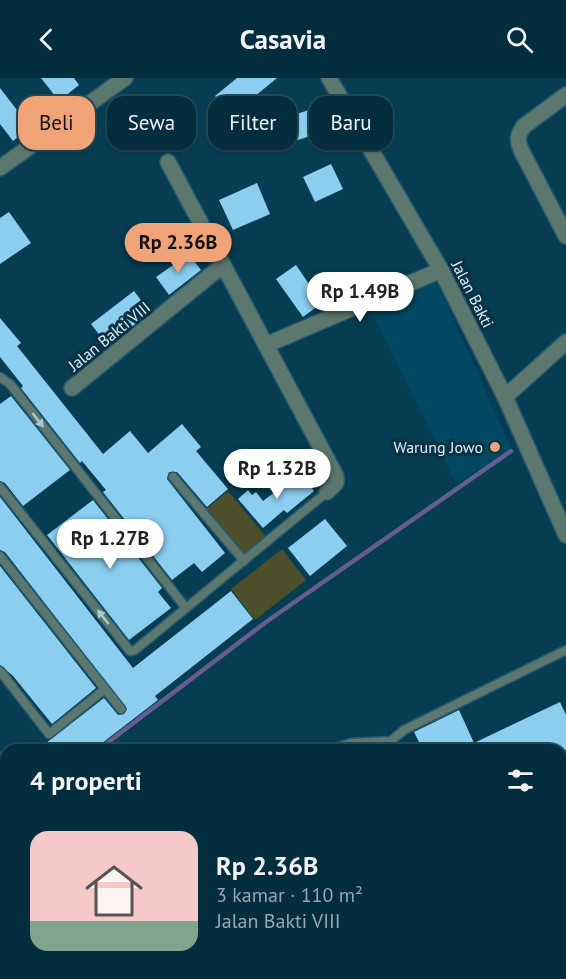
<!DOCTYPE html>
<html lang="id">
<head>
<meta charset="utf-8">
<style>
	body { margin:0; font-family:"PT Sans",sans-serif; background:#123a49; color:#f1f3f6; height:100vh; display:flex; flex-direction:column; font-size:22px; white-space:nowrap }
	* { box-sizing:border-box; margin:0 }
	p { font-size:20px; color:#97a8b0 }
	.icon { flex:none; width:33px; height:33px; fill:none; stroke:currentColor; stroke-width:2; stroke-linecap:round; stroke-linejoin:round }
	.map { position:relative; flex:1; overflow:hidden }
	.details { position:absolute; left:0px; top:666px; width:567px; height:236px; display:flex; flex-direction:column; background:#042e3e; border-radius:18px 18px 0 0; box-shadow:0 2px 4px #0004,0 0 0 2px #254a58 }
	.details>* { flex:none }
	.hud { position:absolute; left:18px; top:18px; width:531px; height:54px; display:flex; gap:12px }
	.price { position:absolute; translate:-50% -51px; padding:0 14px; border-radius:21px; background:#fff; color:#222; font-size:20px; line-height:39px; filter:drop-shadow(0 2px 3px #0008) }
	.price::after { content:''; position:absolute; left:50%; top:36px; width:18px; height:14px; margin-left:-9px; background:inherit; clip-path:polygon(0 0,100% 0,50% 100%) }
	.price.selected { background:#efa377; color:#111 }
	ul { padding:0; list-style:none }
	li { display:flex; align-items:center; gap:18px; height:150px; padding:0 30px }
	li+li { border-top:2px solid #254a58 }
	li span { display:grid; place-items:center; flex:none; width:168px; height:120px; border-radius:18px; color:#555 }
	li>.icon { margin-inline-start:auto }
	span .icon { width:72px; height:72px; fill:#fffc; stroke-width:1 }
	li b { font-size:26px }
	h2 { display:flex; justify-content:space-between; align-items:center; height:72px; padding:0 30px; font-size:26px }
	.tag { padding:0 21px; border-radius:18px; background:#042e3e; box-shadow:0 2px 4px #0004,0 0 0 2px #254a58; font-size:21px; line-height:54px }
	.tag.selected { background:#efa377; color:#111 }
	header { display:flex; justify-content:space-between; align-items:center; height:78px; padding:0 30px; background:#042e3e; font-size:27px; font-weight:700 }
	.map>svg:first-child { display:block }
	.built { fill:#024862 }
	.green { fill:#4d4f2a }
	.lines { fill:none; stroke-linecap:round; stroke-linejoin:round }
	.stream { stroke:#655c90; stroke-width:4.5 }
	.building { fill:#8bceef }
	.service-casing { stroke:#285a6f; stroke-width:11 }
	.minor-casing { stroke:#285a6f; stroke-width:18 }
	.service { stroke:#5c786e; stroke-width:8 }
	.minor { stroke:#5c786e; stroke-width:15 }
	.oneway { fill:#adc7cc }
	.poi-dot { fill:#efa377; stroke:#0b3242; stroke-width:2 }
	.labels { text-anchor:middle; dominant-baseline:central; stroke-width:6; stroke-linejoin:round; paint-order:stroke }
	.street-label { font-size:16px; fill:#d8f1ff; stroke:#0b3242 }
	.poi-label { font-size:16px; fill:#d8f1ff; stroke:#0b3242; text-anchor:end }
</style>
</head>
<body>
<header><svg class="icon" aria-label="back" viewBox="0 0 24 24"><path d="M15 5l-7 7 7 7"/></svg>Casavia<svg class="icon" aria-label="search" viewBox="0 0 24 24"><circle cx="10" cy="10" r="6"/><path d="M15 15l6 6"/></svg></header>
<div class="map">
<svg width="566" height="901" viewBox="0 0 566 901">
	<rect width="100%" height="100%" fill="#063d53"/>
	<g class="built">
		<path d="M436,201L511,371L490,386L456,405L370,232Z"/>
		<path d="M239,896H519L523,901H239Z"/>
	</g>
	<g class="green">
		<path d="M228,413L268,461L244,481L204,433Z"/>
		<path d="M282,471L306,502L255,542L231,511Z"/>
	</g>
	<g class="lines">
		<g class="stream">
			<path d="M98,672L266,544L511,373"/>
			<path d="M0,745L6,741"/>
		</g>
	</g>
	<g class="building">
		<path d="M41,0H74L79,7L59,23Z"/>
		<path d="M237,0H277L231,38L215,18Z"/>
		<path d="M0,10L30,49L13,63L0,46Z"/>
		<path d="M315,30L323,54L279,68L272,44Z"/>
		<path d="M331,86L343,111L315,124L303,99Z"/>
		<path d="M257,105L270,136L233,152L219,122Z"/>
		<path d="M9,134L31,165L0,186V140Z"/>
		<path d="M189,176L201,192L169,217L156,199Z"/>
		<path d="M296,187L322,225L303,239L276,201Z"/>
		<path d="M134,213L150,234L108,268L91,246Z"/>
		<path d="M0,240L21,265L17,268L103,376L130,353L148,375L182,346L201,369L196,373L228,411L207,429L177,394H169L167,401L225,475L202,494L194,485L172,502L103,414L106,412L82,383L80,385L21,310L23,308L0,279Z"/>
		<path d="M11,318L70,392L23,428L5,405L0,403V326Z"/>
		<path d="M300,395L314,413L287,435L284,432L263,450L238,421L248,412L252,417L256,414L263,423Z"/>
		<path d="M0,419L133,590L231,513L253,541L155,618L158,622L93,672H37L104,620L118,637L124,636L127,631L5,474L0,472Z"/>
		<path d="M93,422L162,510L158,514L171,530L129,562L47,457Z"/>
		<path d="M325,441L347,468L310,498L288,470Z"/>
		<path d="M0,488L96,610L52,646L13,598L0,587Z"/>
		<path d="M560,624L566,637V672H423L414,654L459,632L474,665Z"/>
	</g>
	<g class="lines">
		<g class="service-casing">
			<g id="service">
				<path d="M0,299L10,306L186,530"/>
				<path d="M173,399L244,483"/>
				<path d="M0,409L130,573L135,572L327,414"/>
				<path d="M0,478L121,631"/>
				<path d="M0,593L49,656L105,611"/>
				<path d="M328,672L351,665L391,663"/>
				<path d="M386,672L391,663L404,652L566,572"/>
				<path d="M360,896L363,901"/>
			</g>
		</g>
		<g class="minor-casing">
			<g id="minor">
				<path d="M329,0L441,192L505,319L566,457"/>
				<path d="M566,17L524,48C517,57 517,63 522,74L566,158"/>
				<path d="M168,84L336,398V405L327,414"/>
				<path d="M0,90L125,0"/>
				<path d="M266,267L441,192"/>
				<path d="M72,310L223,187"/>
				<path d="M505,319L566,264"/>
				<path d="M0,682L6,690"/>
				<path d="M561,746L566,743"/>
				<path d="M561,775L566,782"/>
				<path d="M543,896L547,901"/>
			</g>
		</g>
		<use href="#service" class="service"/>
		<use href="#minor" class="minor"/>
	</g>
	<defs><path id="oneway-solid" d="M-6-.8H1V-3.2L6.5 0L1 3.2V.8H-6Z" transform="scale(1.5)"/></defs>
	<g class="oneway">
		<use href="#oneway-solid" transform="translate(38 342) rotate(52)"/>
		<use href="#oneway-solid" transform="translate(103 539) rotate(-128)"/>
	</g>
	<circle class="poi-dot" cx="495" cy="369" r="6"/>
	<g class="labels">
		<g class="street-label">
			<text transform="translate(473 216) rotate(63)">Jalan Bakti</text>
			<text transform="translate(109 258) rotate(-39)">Jalan Bakti VIII</text>
		</g>
		<g class="poi-label">
			<text x="483" y="369">Warung Jowo</text>
		</g>
	</g>
</svg>
<b class="price selected" style="left:178px;top:196px">Rp 2.36B</b>
<b class="price" style="left:360px;top:245px">Rp 1.49B</b>
<b class="price" style="left:277px;top:422px">Rp 1.32B</b>
<b class="price" style="left:110px;top:492px">Rp 1.27B</b>
<div class="hud">
<a class="tag selected">Beli</a>
<a class="tag">Sewa</a>
<a class="tag">Filter</a>
<a class="tag">Baru</a>
</div>
<section class="details">
<h2>4 properti<svg class="icon" aria-label="filters" viewBox="0 0 24 24"><path d="M4 7h16M4 17h16"/><circle cx="9" cy="7" r="2"/><circle cx="15" cy="17" r="2"/></svg></h2>
<ul>
<li><span style="background:linear-gradient(#f6c9c9 75%,#7fa58c 0)"><svg class="icon" aria-label="home" viewBox="0 0 24 24"><path d="M3 11l9-7 9 7M6 9v11h12V9"/></svg></span><div><b>Rp 2.36B</b><p>3 kamar · 110 m²</p><p>Jalan Bakti VIII</p></div></li>
</ul>
</section>
</div>
</body>
</html>
